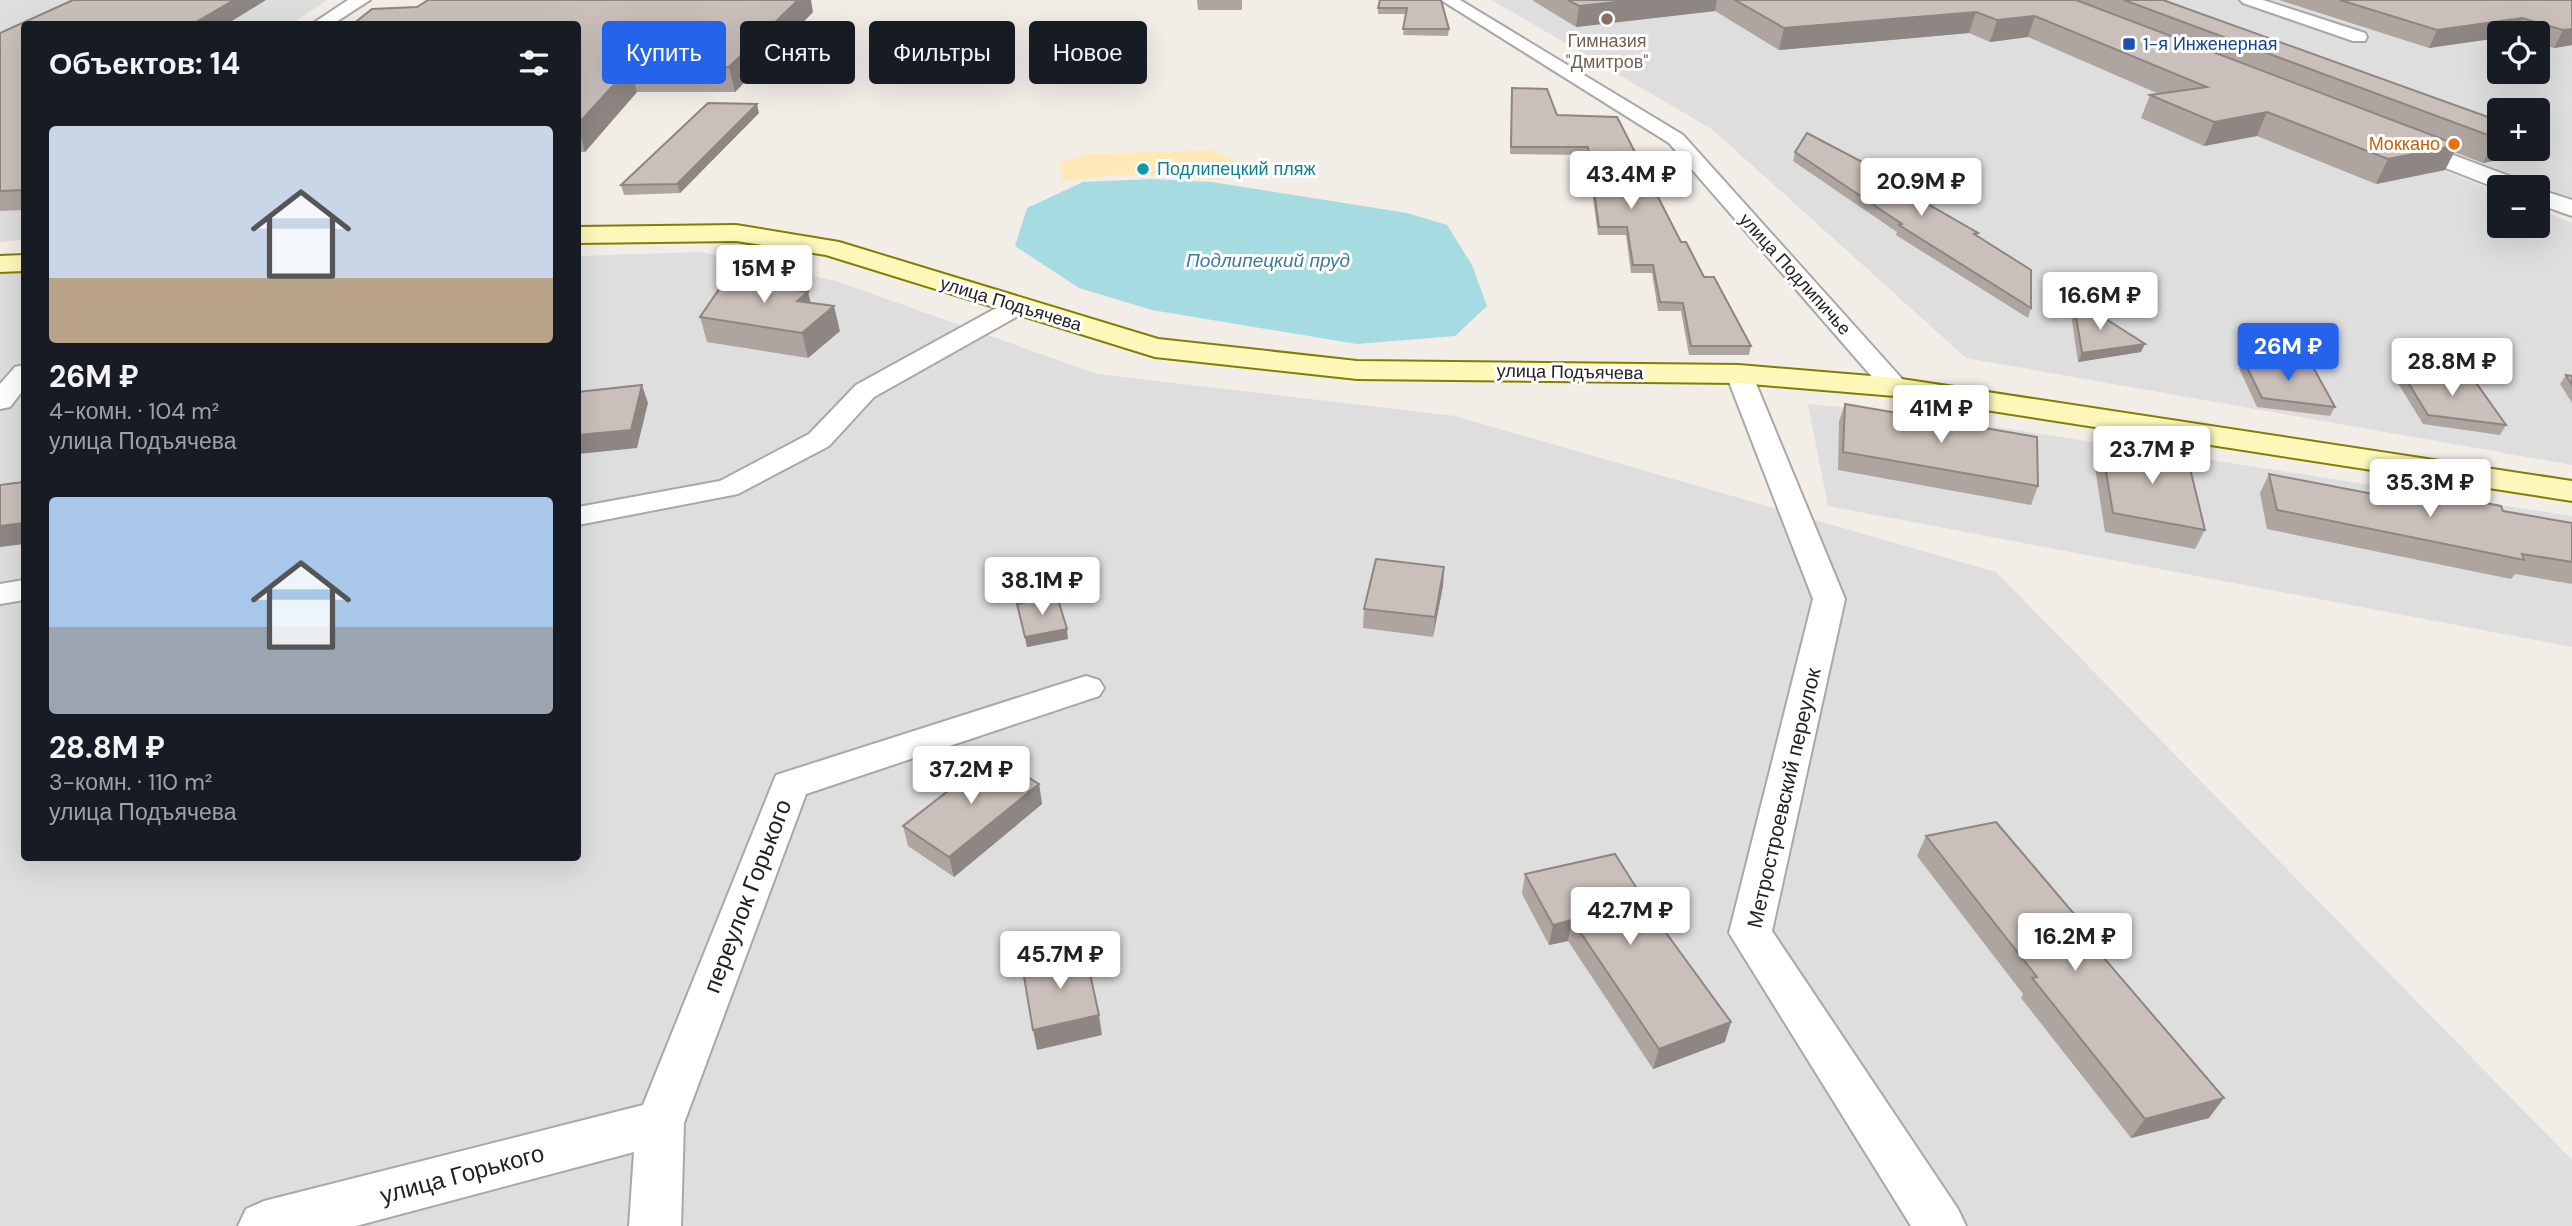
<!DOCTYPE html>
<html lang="ru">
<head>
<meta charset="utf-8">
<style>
	body { margin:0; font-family:"DM Sans",sans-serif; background:#242831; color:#f1f3f6; height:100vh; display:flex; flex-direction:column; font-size:26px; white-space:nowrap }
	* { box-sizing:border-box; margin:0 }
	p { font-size:23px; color:#9ea1a6 }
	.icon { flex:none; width:38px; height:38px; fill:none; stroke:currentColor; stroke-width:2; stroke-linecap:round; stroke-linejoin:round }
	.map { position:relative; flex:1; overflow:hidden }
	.details { position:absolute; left:21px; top:21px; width:560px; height:840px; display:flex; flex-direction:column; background:#171b24; border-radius:7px; box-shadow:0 7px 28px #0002 }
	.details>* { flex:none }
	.top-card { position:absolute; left:602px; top:21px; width:665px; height:63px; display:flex; gap:14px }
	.buttons { position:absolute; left:2487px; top:21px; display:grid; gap:14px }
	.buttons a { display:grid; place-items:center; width:63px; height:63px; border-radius:7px; background:#171b24; box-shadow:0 7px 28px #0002; font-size:35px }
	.price { position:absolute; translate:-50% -60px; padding:0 16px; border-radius:7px; background:#fff; color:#222; font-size:23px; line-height:46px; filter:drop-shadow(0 2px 4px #0008) }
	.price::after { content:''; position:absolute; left:50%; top:42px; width:21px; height:16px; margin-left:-10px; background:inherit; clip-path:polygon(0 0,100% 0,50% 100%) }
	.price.on { background:#2563eb; color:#fff }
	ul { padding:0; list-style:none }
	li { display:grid; align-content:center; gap:14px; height:371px; padding:0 28px }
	li span { display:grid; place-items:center; height:217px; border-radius:7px; color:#555 }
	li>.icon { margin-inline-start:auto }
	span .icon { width:126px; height:126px; fill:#fffc; stroke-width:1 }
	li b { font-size:30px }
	h2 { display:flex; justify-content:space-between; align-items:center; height:84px; padding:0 28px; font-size:30px }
	.pill { padding:0 24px; border-radius:7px; background:#171b24; box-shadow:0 7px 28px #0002; font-size:24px; line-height:63px }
	.pill.on { background:#2563eb; color:#fff }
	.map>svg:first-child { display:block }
	.residential { fill:#dfdede; fill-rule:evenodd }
	.sand { fill:#ffe8b8 }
	.water { fill:#a6dbe1 }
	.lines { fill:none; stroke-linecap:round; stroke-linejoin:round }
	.minor-casing { stroke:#a8a8a8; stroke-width:4 }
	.tertiary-casing { stroke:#a8a8a8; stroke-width:4 }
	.secondary-casing { stroke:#807f00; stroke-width:4 }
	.minor { fill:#fff; fill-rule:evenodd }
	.tertiary { fill:#fff; fill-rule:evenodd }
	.secondary { fill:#fdf8ba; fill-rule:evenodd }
	.wall { fill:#aea4a0 }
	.shaded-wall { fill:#8d8682 }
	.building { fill:#cabfba; stroke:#8d8682; stroke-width:2 }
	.education-dot { fill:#8d6e63; stroke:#fff; stroke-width:2.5 }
	.transit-dot { fill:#1a4fb4; stroke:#fff; stroke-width:2.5 }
	.food-dot { fill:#e8710a; stroke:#fff; stroke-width:2.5 }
	.culture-dot { fill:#0f9aa8; stroke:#fff; stroke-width:2.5 }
	.labels { text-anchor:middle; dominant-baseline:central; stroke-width:6; stroke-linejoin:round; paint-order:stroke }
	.far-education-label { font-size:18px; fill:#785e54; stroke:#fff }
	.far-transit-label { font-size:18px; fill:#164399; stroke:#fff; text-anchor:start }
	.far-food-label { font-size:18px; fill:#c56008; stroke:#fff; text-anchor:end }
	.far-culture-label { font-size:18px; fill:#0d838f; stroke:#fff; text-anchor:start }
	.far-street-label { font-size:18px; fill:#212121; stroke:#fff }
	.far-water-label { font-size:19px; font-style:italic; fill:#3f7a9e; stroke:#fff }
	.street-label { font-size:21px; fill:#212121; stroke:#fff }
	.near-street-label { font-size:24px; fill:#212121; stroke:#fff }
</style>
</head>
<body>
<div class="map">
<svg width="2572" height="1226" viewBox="0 0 2572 1226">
	<rect width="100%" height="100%" fill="#f2ede7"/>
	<g class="residential">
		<path d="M0,0H327L291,24H24V240L0,242Z"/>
		<path d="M1492,0H2029L2499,193V226H2538V209L2572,223V465L1966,358L1713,130Z"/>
		<path d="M2054,0H2572V200ZM2499,33H2538V72H2499ZM2499,110H2538V149H2499Z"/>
		<path d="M701,252L836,281L1097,374L1455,416L1996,572L2572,1160V1226H0V274L24,272V858H578V256Z"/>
		<path d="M1808,404L1906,413L2572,516V647L1828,506Z"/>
	</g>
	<path class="sand" d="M1211,150L1236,159L1217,179L1116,175L1063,181L1059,163L1088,154Z"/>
	<path class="water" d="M1151,179L1212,182L1407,213L1447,225L1472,265L1487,306L1455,336L1357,344L1152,310L1079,288L1015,246L1027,208L1083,182Z"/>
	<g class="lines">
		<g class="minor-casing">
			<g id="minor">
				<path d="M1441,0H1460L1683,135L1904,381L1908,387L1904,393L1895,395L1886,393L1669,143Z"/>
				<path d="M2240,0H2263L2365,33L2367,37L2365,41H2353L2243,3Z"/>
				<path d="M1018,299L1027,301L1030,306L1027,311L874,397L829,446L738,494L578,525V507L720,481L809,434L856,385L1009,301Z"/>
				<path d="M24,365V389L10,407L0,409V384L15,367Z"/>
				<path d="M1739,366L1748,368L1752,374L1845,599L1772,931L1958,1209L1966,1226H1911L1729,933L1813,599L1726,374L1730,368Z"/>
				<path d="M24,580V600L0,604V584Z"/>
				<path d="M1086,676L1099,680L1104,688L1099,696L806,794L684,1123L681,1226H629L634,1152L356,1226H238L246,1209L264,1201L643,1105L776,775Z"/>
			</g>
		</g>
		<g class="tertiary-casing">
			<g id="tertiary">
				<path d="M348,0H370L333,24H312Z"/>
				<path d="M2400,135L2525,182L2528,187L2499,189L2392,147L2389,142L2392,137Z"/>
				<path d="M2538,189L2572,200V216L2538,204Z"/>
			</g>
		</g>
		<g class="secondary-casing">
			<g id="secondary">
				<path d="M736,225L839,242L1158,339L1357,361L1739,365L1895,378L2572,481V501L1895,396L1739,383L1357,379L1155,357L826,255L736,241L578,243V227Z"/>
				<path d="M24,255V271L0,272V256Z"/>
			</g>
		</g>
		<use href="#minor" class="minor"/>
		<use href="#tertiary" class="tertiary"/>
		<use href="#secondary" class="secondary"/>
	</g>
	<g class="wall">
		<path d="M1197,0H1242V10H1198Z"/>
		<path d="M1441,0L1449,29L1448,36L1403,35L1406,14H1378V8Z"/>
		<path d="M1532,0H2163L2499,121L2515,156L2483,163L2454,152L2445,170L2376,184L2257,136L2204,146L2141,118L2150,95L2159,94L2028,37L1990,42L1969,33L1779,50L1715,11L1576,27Z"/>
		<path d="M2279,0H2572V45L2554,48L2538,43V33H2499L2429,48Z"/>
		<path d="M813,12L735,92H637L585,152H578V24Z"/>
		<path d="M24,24V210L0,211V33Z"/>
		<path d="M1512,88L1557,115L1681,242L1751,346L1749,355H1689L1681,311H1658L1652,273H1631L1626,235H1598L1587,155L1510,154Z"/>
		<path d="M759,113L680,193L624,195L621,185Z"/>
		<path d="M1795,152L1927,203L1978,233L1977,236L2031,308L2028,318L1896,235L1897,232L1793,161Z"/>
		<path d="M798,290L808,292L811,303L840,331L808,358L707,342L700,317Z"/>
		<path d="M2073,298L2141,352L2078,362L2070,307Z"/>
		<path d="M2243,359L2335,407L2330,416L2257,407L2239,368Z"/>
		<path d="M2401,371L2506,425L2500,435L2423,424L2396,380Z"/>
		<path d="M2566,375L2572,376V403L2560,384Z"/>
		<path d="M1845,404L2038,486L2031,505L1838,470L1839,421Z"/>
		<path d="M2101,442L2205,530L2195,549L2105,532L2094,461Z"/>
		<path d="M2269,474L2409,501L2415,490L2503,511L2572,523V584L2515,574L2511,579L2267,529L2260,493Z"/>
		<path d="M1444,567L1443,586L1433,637L1363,628L1364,609Z"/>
		<path d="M1017,604L1068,639L1027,647Z"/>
		<path d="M1039,784L1042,804L954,877L908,846L903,826Z"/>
		<path d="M1926,836L2086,928L2082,934L2209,1118L2131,1138L2021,998L2023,994L1917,856Z"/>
		<path d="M1525,874L1725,1042L1653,1069L1568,941L1549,945L1522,894Z"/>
	</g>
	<g class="shaded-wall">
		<path d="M234,0H266L227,24H193Z"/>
		<path d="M798,0H811L813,12L735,92L729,67Z"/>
		<path d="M1635,0H1717L1715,11L1576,27L1579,6Z"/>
		<path d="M1976,12L1969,33L1779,50L1784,28Z"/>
		<path d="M2035,16L2028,37L1990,42L1997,20Z"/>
		<path d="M2522,18L2514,33H2499V38L2429,48L2437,30Z"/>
		<path d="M2572,29V45L2554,48L2563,30Z"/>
		<path d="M630,67L637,92L585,152L578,124Z"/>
		<path d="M757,104L759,113L680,193L677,184Z"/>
		<path d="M2267,112L2257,136L2204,146L2214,122Z"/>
		<path d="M2496,138H2499V149H2519L2515,156L2483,163Z"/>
		<path d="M2458,145L2445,170L2376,184L2388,159Z"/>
		<path d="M1929,197L1926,207L1919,199Z"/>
		<path d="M796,279L800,298L808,292L814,316L783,288Z"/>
		<path d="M834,306L840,331L808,358L802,333Z"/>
		<path d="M2145,344L2141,352L2078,362L2082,353Z"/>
		<path d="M642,385L648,403L637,448L578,454V435Z"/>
		<path d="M24,523V544L0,547V526Z"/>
		<path d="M1444,567L1443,586L1433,637L1435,617Z"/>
		<path d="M1067,629L1068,639L1027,647L1025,637Z"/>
		<path d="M1039,784L1042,804L954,877L949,857Z"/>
		<path d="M1572,920L1568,941L1549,945L1553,925Z"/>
		<path d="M1099,1015L1102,1035L1037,1050L1033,1030Z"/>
		<path d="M1731,1022L1725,1042L1653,1069L1659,1049Z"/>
		<path d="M2224,1098L2209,1118L2131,1138L2145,1119Z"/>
	</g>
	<g class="building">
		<path d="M73,0H234L193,24H24V190L0,191V33Z"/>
		<path d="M428,0H798L729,67H630L578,124V24H353L372,9L417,7Z"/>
		<path d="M1380,0H1441L1449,29H1403L1407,8H1378Z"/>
		<path d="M1568,0H1635L1579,6Z"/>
		<path d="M1735,0H2076L2458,145L2388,159L2267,112L2214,122L2150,95L2207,87L2035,16L1997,20L1976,12L1784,28Z"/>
		<path d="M2124,0H2163L2499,121V138H2496Z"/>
		<path d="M2340,0H2572V29L2563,30L2522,18L2437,30Z"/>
		<path d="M1512,88L1547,89L1557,115L1617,117L1681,242H1686L1704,277H1714L1751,346H1691L1683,303L1660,302L1653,265H1633L1627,227H1599L1588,147H1511Z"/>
		<path d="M708,103L757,104L677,184L621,185Z"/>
		<path d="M1807,133L1929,197L1919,199L1978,233L1974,234L2031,270V308L1899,225L1902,224L1795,152Z"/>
		<path d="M726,279H796L783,288L808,292L797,301L834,306L802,333L700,317Z"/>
		<path d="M2073,298L2145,344L2082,353Z"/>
		<path d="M2243,359L2313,367L2335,407L2262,398Z"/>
		<path d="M2401,371L2474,380L2506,425L2428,415Z"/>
		<path d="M2566,375L2572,376V385Z"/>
		<path d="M642,385L631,430L578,435V392Z"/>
		<path d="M1845,404L2037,437L2038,486L1843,452Z"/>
		<path d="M2101,442L2187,456L2205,530L2113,513Z"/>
		<path d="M2269,474L2420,503L2415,490L2501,506L2503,511L2572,523V562L2522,554L2524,560L2277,510Z"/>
		<path d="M24,482V523L0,526V485Z"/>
		<path d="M1376,559L1444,567L1435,617L1364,609Z"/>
		<path d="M1057,596L1067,629L1025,637L1017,604Z"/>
		<path d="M993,756L1039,784L949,857L903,826Z"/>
		<path d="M1996,822L2086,928L2079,929L2224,1098L2145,1119L2032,978L2037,977L1926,836Z"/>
		<path d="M1615,854L1656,919L1731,1022L1659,1049L1572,920L1553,925L1525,874Z"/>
		<path d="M1085,951L1099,1015L1033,1030L1022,965Z"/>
	</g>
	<circle class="education-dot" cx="1607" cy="19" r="7"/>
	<rect class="transit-dot" x="2122" y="37" width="14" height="14" rx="3.5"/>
	<circle class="food-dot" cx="2454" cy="144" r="7"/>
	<circle class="culture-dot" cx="1143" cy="169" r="7"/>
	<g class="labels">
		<g class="far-education-label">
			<text x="1607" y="41">Гимназия<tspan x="1607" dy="21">"Дмитров"</tspan></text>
		</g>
		<g class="far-transit-label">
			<text x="2143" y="44">1-я Инженерная</text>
		</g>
		<g class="far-food-label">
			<text x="2440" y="144">Моккано</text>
		</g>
		<g class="far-culture-label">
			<text x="1157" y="169">Подлипецкий пляж</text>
		</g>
		<g class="far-street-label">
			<text transform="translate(1795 274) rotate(48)">улица Подлипичье</text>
			<text transform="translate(1011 304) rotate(17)">улица Подъячева</text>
			<text transform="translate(1570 372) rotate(1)">улица Подъячева</text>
		</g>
		<g class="far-water-label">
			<text x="1268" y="260">Подлипецкий пруд</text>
		</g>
		<g class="street-label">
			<text transform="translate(1784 798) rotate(-77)">Метростроевский переулок</text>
		</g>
		<g class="near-street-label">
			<text transform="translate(747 896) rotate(-69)">переулок Горького</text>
			<text transform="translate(462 1174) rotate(-15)">улица Горького</text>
		</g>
	</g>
</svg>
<div class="buttons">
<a><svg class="icon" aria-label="locate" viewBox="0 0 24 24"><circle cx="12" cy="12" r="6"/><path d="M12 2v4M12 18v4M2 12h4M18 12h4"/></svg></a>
<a>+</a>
<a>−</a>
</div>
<b class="price" style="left:1631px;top:211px">43.4M ₽</b>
<b class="price" style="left:1921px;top:218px">20.9M ₽</b>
<b class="price" style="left:764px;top:305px">15M ₽</b>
<b class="price" style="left:2100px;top:332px">16.6M ₽</b>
<b class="price on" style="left:2288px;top:383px">26M ₽</b>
<b class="price" style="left:2452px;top:398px">28.8M ₽</b>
<b class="price" style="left:1941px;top:445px">41M ₽</b>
<b class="price" style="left:2152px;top:486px">23.7M ₽</b>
<b class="price" style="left:2430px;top:519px">35.3M ₽</b>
<b class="price" style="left:1042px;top:617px">38.1M ₽</b>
<b class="price" style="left:971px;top:806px">37.2M ₽</b>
<b class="price" style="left:1630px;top:947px">42.7M ₽</b>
<b class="price" style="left:2075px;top:973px">16.2M ₽</b>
<b class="price" style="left:1060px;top:991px">45.7M ₽</b>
<div class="top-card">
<a class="pill on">Купить</a>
<a class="pill">Снять</a>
<a class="pill">Фильтры</a>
<a class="pill">Новое</a>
</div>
<section class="details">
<h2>Объектов: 14<svg class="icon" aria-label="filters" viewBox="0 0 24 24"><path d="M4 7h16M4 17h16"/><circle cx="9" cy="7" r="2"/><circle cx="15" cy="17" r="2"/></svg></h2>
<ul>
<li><span style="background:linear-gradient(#c9d6e8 70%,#b9a48a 0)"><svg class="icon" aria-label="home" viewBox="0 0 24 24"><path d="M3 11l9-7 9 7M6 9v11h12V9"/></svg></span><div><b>26M ₽</b><p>4-комн. · 104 m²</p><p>улица Подъячева</p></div></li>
<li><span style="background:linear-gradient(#a9c7e8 60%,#9aa5b1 0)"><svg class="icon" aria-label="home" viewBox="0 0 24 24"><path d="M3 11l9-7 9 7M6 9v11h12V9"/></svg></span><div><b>28.8M ₽</b><p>3-комн. · 110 m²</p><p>улица Подъячева</p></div></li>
</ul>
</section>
</div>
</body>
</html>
